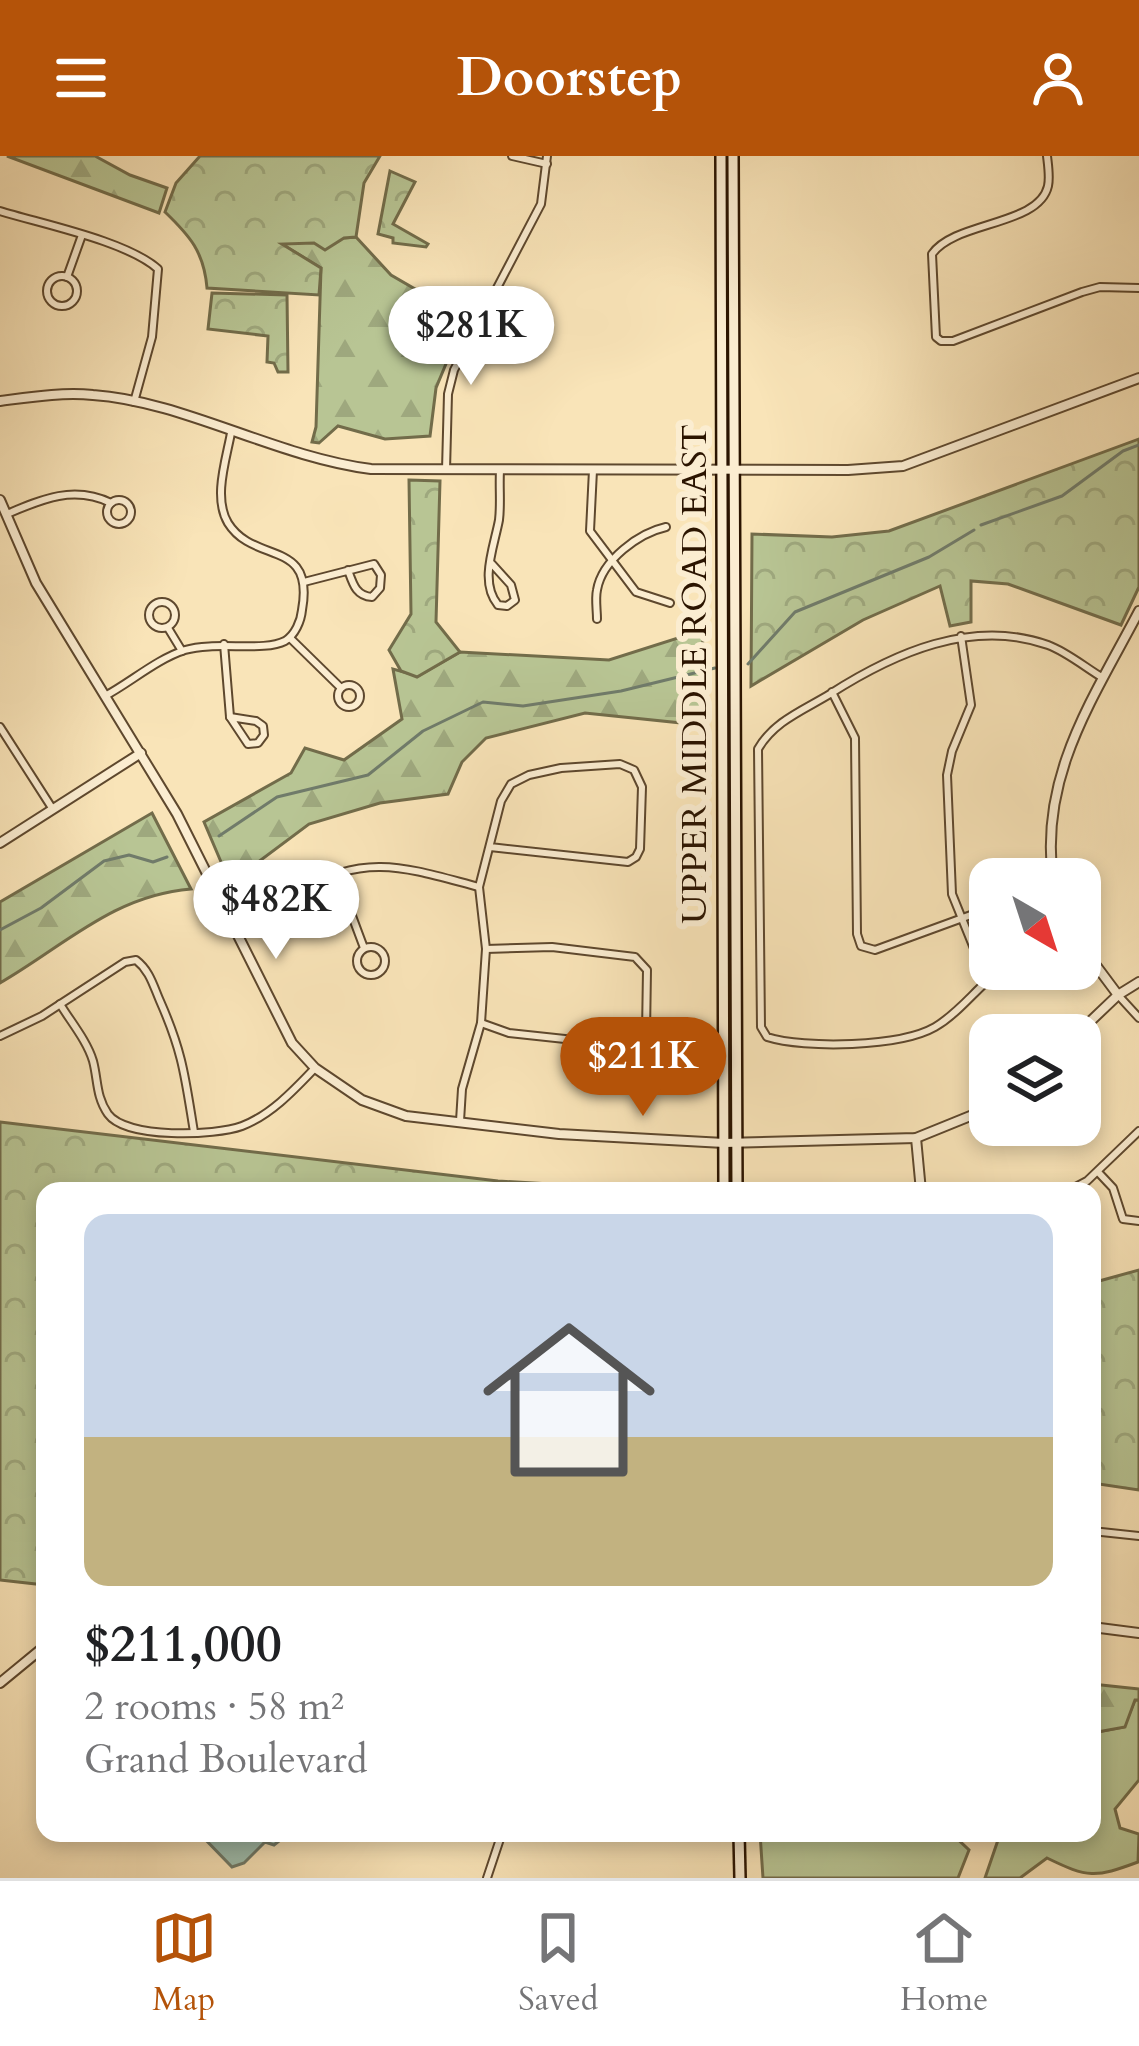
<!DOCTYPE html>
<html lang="en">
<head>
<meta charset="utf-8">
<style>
	body { margin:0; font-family:Cardo,serif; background:#f2f2f2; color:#202124; height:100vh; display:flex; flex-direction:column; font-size:45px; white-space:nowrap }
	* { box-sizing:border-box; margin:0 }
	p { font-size:39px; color:#757577 }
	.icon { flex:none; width:66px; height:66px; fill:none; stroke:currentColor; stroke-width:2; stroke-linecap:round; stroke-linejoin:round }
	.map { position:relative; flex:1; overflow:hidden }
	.sheet { position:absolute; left:36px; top:1026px; width:1065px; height:660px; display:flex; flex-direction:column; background:#fff; border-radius:24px; box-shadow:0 6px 18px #0003 }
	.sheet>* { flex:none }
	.needle { width:78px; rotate:141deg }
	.tools { position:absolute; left:969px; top:702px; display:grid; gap:24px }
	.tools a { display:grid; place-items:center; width:132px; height:132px; border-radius:24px; background:#fff; box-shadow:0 6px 18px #0003; font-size:60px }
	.price { position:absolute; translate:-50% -102px; padding:0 27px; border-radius:42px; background:#fff; color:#222; font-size:39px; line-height:78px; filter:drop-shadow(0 3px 6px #0008) }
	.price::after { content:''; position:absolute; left:50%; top:72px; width:36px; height:27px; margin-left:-18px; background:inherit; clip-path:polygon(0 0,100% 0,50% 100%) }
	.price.on { background:#b45309; color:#fff }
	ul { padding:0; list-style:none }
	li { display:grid; align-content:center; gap:24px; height:636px; padding:0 48px }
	li span { display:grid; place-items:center; height:372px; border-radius:24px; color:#555 }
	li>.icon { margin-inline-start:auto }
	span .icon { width:216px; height:216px; fill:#fffc; stroke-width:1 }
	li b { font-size:51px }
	header { display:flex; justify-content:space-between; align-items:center; height:156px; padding:0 48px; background:#b45309; color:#fff; font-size:54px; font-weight:700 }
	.menu { display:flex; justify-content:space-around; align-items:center; height:168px; border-top:3px solid #e0e0e0; background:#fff; font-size:33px; color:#757577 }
	.menu a { display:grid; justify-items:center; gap:6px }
	.menu .on { color:#b45309 }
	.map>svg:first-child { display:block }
	.grass { fill:#b8c594; stroke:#726c4a; stroke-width:3 }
	.forest { fill:url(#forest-firs); stroke:#726c4a; stroke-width:3 }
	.park { fill:url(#park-crowns); stroke:#726c4a; stroke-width:3 }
	.water { fill:#9ebfb0; stroke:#707b6a; stroke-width:3 }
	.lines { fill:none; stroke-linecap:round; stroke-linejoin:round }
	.stream { stroke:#707b6a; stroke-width:3 }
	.minor-casing { stroke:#5e482e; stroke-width:10 }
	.tertiary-casing { stroke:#5e482e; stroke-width:12 }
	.secondary-casing { stroke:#2b1400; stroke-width:14 }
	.minor { stroke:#fbedd1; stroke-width:6 }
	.tertiary { stroke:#fbedd1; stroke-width:8 }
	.secondary { stroke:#fbedd1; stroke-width:9 }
	.labels { text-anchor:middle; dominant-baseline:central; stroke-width:12; stroke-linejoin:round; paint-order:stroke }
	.street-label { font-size:36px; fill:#2b1400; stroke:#fbedd1 }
</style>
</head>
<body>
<header><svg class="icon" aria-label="menu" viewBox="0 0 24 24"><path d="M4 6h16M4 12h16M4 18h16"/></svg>Doorstep<svg class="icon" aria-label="person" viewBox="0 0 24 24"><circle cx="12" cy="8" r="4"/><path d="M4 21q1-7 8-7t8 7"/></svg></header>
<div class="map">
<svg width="1139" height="1722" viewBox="0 0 1139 1722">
	<defs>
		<pattern id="forest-firs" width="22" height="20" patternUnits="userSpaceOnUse" patternTransform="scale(3)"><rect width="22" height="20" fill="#b8c594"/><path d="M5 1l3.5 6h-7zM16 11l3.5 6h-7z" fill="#9ea87e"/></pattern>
		<pattern id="park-crowns" width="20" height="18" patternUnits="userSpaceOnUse" patternTransform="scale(3)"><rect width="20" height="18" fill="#b8c594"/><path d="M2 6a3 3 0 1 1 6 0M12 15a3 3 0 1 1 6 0" fill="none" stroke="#9ea87e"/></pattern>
	</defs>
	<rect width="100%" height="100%" fill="#f9e4b8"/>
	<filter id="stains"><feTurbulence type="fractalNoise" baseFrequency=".00167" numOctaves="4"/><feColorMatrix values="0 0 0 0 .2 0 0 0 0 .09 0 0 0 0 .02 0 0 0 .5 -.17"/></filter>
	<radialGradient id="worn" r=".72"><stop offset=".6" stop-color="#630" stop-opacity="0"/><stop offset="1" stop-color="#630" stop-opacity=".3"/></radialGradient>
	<g class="grass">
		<path d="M1135,1544H1139V1624L1115,1653L1120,1672L1139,1678L1138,1706C1095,1722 1088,1722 1047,1702L1020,1722H985L998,1684L995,1677H1092V1577L1124,1571Z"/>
		<path d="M760,1677H951L969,1694L958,1722H763Z"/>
	</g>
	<g class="forest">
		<path d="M7,0H95L130,19L167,32L159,57Z"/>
		<path d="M356,81L391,119L465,162L436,232L430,280L385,283L338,270L319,287L312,286L316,271L321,112L280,87Z"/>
		<path d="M703,474L701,569L585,557L486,582L462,606L448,638L380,647L309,668L230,727L204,666L291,617L305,592L344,604L402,563L393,513L418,520L460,496L609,504Z"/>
		<path d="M152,657L191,733C114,739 64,790 0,827V746Z"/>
		<path d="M1092,1528L1139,1533V1544H1135L1125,1571L1092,1577Z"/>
	</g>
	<g class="park">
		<path d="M200,0H380L364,27L356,81L344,82L325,94L314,87L282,88L321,112L319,139L207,132C204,96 190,80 165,56L176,27Z"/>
		<path d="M390,15L415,26L393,68L428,88L426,91L393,87V82L378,78Z"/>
		<path d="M212,137L287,139L288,216H278L274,207L267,206L268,180L208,173Z"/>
		<path d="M1139,283V431L1121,469L1008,428L971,425V466L950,470L940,430L863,464L751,530L752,378L832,381L889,375Z"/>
		<path d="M409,324L440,325L436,466L460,496L417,521L401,515L389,494L411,458Z"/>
		<path d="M0,966L498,1025L670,1035H45V1429L0,1424Z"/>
		<path d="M1139,1114V1334L1092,1327V1127Z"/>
	</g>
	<path class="water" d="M199,1677H275L279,1685L274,1689L265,1686L244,1707L232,1711Z"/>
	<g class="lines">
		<g class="stream">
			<path d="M981,369L1062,340L1123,295L1139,289"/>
			<path d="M748,508L795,456L929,401L974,374"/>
			<path d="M219,680L277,641L368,619L423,575L483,546L523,550L621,535L715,512"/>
			<path d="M0,774L41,752L104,705L129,699L153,706L167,701"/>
		</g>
		<g class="minor-casing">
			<g id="minor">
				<path d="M512,0L547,8"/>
				<path d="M1047,0C1048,9 1050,21 1048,30C1039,70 955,65 932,98L936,181L941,185H953L1082,136L1100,131L1139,132"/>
				<path d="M0,55C42,68 127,85 158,113L152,181L134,246"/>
				<circle cx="62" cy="135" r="15"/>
				<path d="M67,121L82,79"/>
				<path d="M446,314L448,238L454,214L541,48L547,0"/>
				<path d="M593,314L590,375L636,436L670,447"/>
				<circle cx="119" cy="356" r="12"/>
				<path d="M7,358C42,343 74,329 111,347"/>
				<path d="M492,408L511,429L515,444L507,450L498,449C479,426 494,391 499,364C501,348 499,331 500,314"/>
				<path d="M304,426L374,408L381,419L380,432L372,441C356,440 353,428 348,414"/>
				<circle cx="162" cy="459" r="13"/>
				<path d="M597,463C597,454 595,443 597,434C602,404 639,377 666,371"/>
				<path d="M168,472L182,495"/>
				<path d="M961,480L971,549L952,595L947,619L952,738L984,817L985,827C969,842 954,860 935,871C900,891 805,893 767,881L761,871L758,593C774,565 804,554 830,538C894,497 972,462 1048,489C1067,496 1086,512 1103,522"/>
				<path d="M290,482L341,532"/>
				<path d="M224,488L230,561"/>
				<circle cx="349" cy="540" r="11"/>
				<path d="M832,536L855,582L857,778L861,790L875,794L990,752"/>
				<path d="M105,540C131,526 157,503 185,494C215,485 264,496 285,485C295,479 301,465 302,454C315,382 254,409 228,367C213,342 226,304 231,277"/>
				<path d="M230,561L256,565L263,570L264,579L258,587L248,588Z"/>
				<path d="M0,571L52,652"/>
				<path d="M336,717L364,792"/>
				<path d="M237,777C260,766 278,748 300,735C366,695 410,713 479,731"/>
				<circle cx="371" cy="805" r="14"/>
				<path d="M1118,839L1139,862"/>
				<path d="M60,848C71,866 87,885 93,905C98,924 96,941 108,958C126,983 215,980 242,970C271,959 295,933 315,912"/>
				<path d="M481,867L509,877L630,890L646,877L647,814L635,801L552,791L486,793"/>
				<path d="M0,880L42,860L125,806L136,804C150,815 153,829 160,845C183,897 185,921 194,976"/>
				<path d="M460,965L462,933L481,867L483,837L486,793L479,731L501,645L511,628L529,619L561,612L620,608L634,614L642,631L640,693L636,701L628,706L490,691"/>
				<path d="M1098,1016L1113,1032L1123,1063L1139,1065"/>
				<path d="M1068,1035L1087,1025L1139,975"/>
				<path d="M1092,1375L1139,1380"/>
				<path d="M487,1722L502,1677"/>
			</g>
		</g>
		<g class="tertiary-casing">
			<g id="tertiary">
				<path d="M0,245C31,241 62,236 93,239C183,245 276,301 371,313L848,314L903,310L1139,222"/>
				<path d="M0,344L36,427L177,658L292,887L315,912L362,944L406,960L559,978L724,987L916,982L990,952"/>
				<path d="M0,687L141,597"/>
				<path d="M1053,723C1039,620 1093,543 1139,455"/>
				<path d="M1080,788L1118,839"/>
				<path d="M1076,879L1118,839L1139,826"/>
				<path d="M916,982L921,1035"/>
				<path d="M1092,1471L1139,1477"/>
				<path d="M0,1527L45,1490"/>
			</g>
		</g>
		<g class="secondary-casing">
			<g id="secondary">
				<path d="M721,0L724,1035"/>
				<path d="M733,0L737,1035"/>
				<path d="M739,1677L740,1722"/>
			</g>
		</g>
		<use href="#minor" class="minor"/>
		<use href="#tertiary" class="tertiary"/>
		<use href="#secondary" class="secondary"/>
	</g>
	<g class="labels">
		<g class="street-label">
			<text transform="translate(694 518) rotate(-90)">UPPER MIDDLE ROAD EAST</text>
		</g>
	</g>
	<rect width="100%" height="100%" filter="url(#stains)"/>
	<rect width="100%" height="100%" fill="url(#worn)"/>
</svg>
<div class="tools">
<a><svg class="needle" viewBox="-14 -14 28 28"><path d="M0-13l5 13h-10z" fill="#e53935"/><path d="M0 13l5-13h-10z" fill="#757577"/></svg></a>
<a><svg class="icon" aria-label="layers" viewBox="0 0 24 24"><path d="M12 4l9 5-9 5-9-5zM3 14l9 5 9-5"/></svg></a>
</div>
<b class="price" style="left:471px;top:232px">$281K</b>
<b class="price" style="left:276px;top:806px">$482K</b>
<b class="price on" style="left:643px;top:963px">$211K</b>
<section class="sheet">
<ul>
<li><span style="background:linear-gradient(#c9d6e8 60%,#c2b280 0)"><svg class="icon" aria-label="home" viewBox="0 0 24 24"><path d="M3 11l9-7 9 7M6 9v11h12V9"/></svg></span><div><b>$211,000</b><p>2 rooms · 58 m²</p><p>Grand Boulevard</p></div></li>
</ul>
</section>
</div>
<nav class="menu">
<a class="on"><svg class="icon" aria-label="map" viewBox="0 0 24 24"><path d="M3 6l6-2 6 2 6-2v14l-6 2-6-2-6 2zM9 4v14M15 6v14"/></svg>Map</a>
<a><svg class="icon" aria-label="saved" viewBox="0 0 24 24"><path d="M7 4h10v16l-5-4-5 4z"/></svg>Saved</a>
<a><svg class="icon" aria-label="home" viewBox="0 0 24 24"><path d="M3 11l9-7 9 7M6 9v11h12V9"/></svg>Home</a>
</nav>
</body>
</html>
